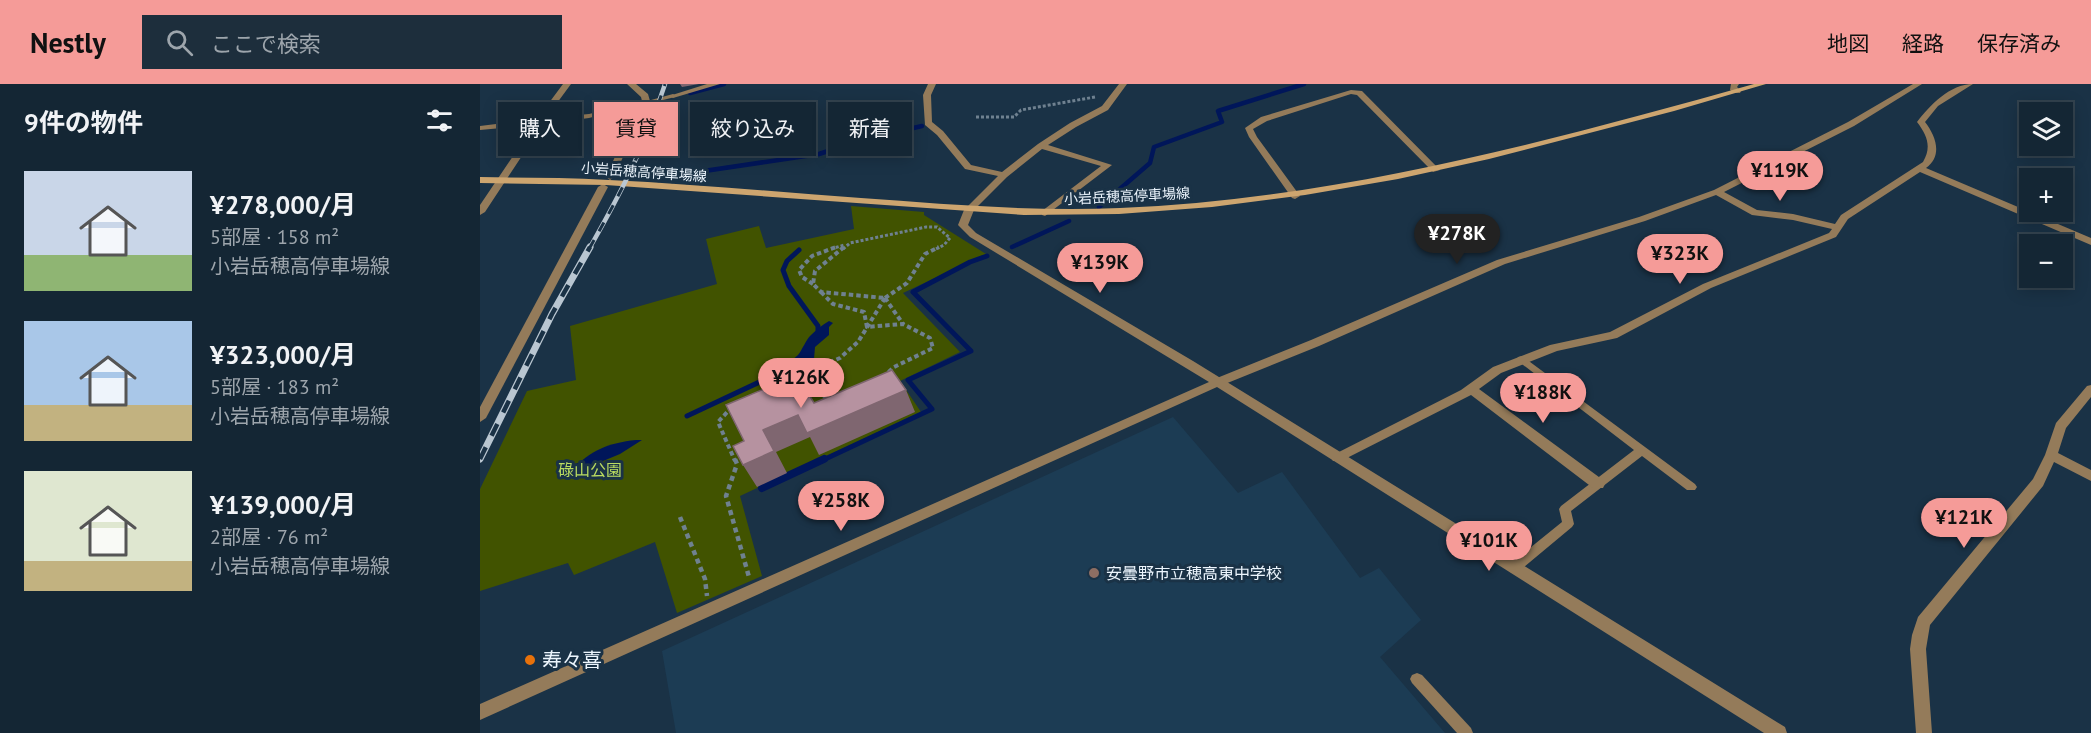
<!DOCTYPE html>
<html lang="ja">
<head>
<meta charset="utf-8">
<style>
	body { margin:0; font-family:"PT Sans","Noto Sans JP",sans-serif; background:#1d2e3c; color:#f1f3f6; height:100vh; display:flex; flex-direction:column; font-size:22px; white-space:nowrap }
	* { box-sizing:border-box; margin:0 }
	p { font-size:20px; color:#9da5ac }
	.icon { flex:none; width:33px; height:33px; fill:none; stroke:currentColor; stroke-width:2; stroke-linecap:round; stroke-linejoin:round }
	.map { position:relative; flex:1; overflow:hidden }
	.side { display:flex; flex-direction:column; background:#142634; width:480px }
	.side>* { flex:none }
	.banner { position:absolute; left:18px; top:18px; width:570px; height:54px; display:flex; gap:12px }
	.fabs { position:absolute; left:1539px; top:18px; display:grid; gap:12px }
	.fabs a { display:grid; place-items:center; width:54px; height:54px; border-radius:0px; background:#142634; box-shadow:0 3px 15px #0003,0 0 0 2px #33434f; font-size:30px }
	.price { position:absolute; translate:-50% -51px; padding:0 14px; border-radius:21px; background:#f59b98; color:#111; font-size:20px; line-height:39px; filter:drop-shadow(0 2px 3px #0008) }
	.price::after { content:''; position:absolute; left:50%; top:36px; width:18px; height:14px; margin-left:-9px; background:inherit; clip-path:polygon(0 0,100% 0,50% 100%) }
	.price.on { background:#222; color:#fff }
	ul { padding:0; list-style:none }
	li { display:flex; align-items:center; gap:18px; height:150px; padding:0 24px }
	li span { display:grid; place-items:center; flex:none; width:168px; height:120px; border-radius:0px; color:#555 }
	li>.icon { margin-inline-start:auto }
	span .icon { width:72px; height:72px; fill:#fffc; stroke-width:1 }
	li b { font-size:26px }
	h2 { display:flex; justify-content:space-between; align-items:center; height:72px; padding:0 24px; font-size:26px }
	.chip { padding:0 21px; border-radius:0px; background:#142634; box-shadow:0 3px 15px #0003,0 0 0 2px #33434f; font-size:21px; line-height:54px }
	.chip.on { background:#f59b98; color:#111 }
	header { display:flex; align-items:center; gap:36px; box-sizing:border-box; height:84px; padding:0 30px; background:#f59b98; color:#111 }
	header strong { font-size:28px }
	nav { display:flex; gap:33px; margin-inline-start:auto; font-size:21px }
	.search { width:420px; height:54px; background:#1d2e3c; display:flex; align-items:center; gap:15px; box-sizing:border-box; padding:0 21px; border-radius:0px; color:#9da5ac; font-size:22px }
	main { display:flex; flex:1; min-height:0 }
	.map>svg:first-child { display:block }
	.built { fill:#1c3c54 }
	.green { fill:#415300 }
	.water { fill:#00165a }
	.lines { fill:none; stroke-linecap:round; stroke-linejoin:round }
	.stream-far2 { stroke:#00165a; stroke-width:4.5 }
	.stream-far1 { stroke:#00165a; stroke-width:5 }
	.stream { stroke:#00165a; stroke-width:8 }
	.path-far2 { stroke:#6f8190; stroke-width:3; stroke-dasharray:3 2; stroke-linecap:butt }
	.path-far1 { stroke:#6f8190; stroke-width:4; stroke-dasharray:4.5 3; stroke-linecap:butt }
	.path { stroke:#6f8190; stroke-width:4.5; stroke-dasharray:5 4; stroke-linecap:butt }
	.service { fill:#947b5a; fill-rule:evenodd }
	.pedestrian { fill:#947b5a; fill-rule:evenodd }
	.minor { fill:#947b5a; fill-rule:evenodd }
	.tertiary { fill:#947b5a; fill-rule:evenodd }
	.secondary { fill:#cda56f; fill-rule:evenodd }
	.rail-far1-casing { stroke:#b9c6d1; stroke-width:4.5 }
	.rail-casing { stroke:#b9c6d1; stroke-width:7 }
	.rail-far1 { stroke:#1a3246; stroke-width:3; stroke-dasharray:10; stroke-linecap:butt }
	.rail { stroke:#1a3246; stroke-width:4.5; stroke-dasharray:13; stroke-linecap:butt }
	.shaded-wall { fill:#7f6670 }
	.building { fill:#b692a0; stroke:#7f6670; stroke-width:1.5 }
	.education-dot { fill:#8d6e63; stroke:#1a3246; stroke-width:2 }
	.food-dot { fill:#e8710a; stroke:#1a3246; stroke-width:2 }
	.labels { text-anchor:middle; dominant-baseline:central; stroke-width:6; stroke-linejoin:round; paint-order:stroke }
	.far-street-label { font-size:14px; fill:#ecf5fd; stroke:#1a3246 }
	.park-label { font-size:16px; fill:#badb60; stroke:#1a3246 }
	.poi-label { font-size:16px; fill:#ecf5fd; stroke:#1a3246; text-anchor:start }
	.near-poi-label { font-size:20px; fill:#ecf5fd; stroke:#1a3246; text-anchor:start }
</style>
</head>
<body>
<header>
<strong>Nestly</strong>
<div class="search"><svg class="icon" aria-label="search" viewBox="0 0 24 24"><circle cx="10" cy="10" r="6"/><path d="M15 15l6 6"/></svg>ここで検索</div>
<nav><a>地図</a><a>経路</a><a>保存済み</a></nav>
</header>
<main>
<section class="side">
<h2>9件の物件<svg class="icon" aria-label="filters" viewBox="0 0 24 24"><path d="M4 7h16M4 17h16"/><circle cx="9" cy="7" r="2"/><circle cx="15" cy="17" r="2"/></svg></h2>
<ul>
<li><span style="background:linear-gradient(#c9d6e8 70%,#8fb573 0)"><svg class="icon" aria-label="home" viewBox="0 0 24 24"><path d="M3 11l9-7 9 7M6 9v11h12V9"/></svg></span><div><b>¥278,000/月</b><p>5部屋 · 158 m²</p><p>小岩岳穂高停車場線</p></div></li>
<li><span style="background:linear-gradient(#a9c7e8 70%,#c2b280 0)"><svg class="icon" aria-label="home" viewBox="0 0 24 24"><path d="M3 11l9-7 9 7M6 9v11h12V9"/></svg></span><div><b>¥323,000/月</b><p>5部屋 · 183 m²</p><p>小岩岳穂高停車場線</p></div></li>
<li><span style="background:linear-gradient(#dfe7d0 75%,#c2b280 0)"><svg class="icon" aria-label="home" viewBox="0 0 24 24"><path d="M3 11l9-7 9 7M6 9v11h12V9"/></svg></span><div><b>¥139,000/月</b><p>2部屋 · 76 m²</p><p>小岩岳穂高停車場線</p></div></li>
</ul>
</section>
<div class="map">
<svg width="1611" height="649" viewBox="0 0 1611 649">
	<rect width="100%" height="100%" fill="#1a3246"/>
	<path class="built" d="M693,333L758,409L802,388L880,494L899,484L941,536L900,573L965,649H196L182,567Z"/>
	<path class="green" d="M371,122L444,128V131L506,170L423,209L480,268L420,297L441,328L260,412L282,492L197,529L175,458L94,491L88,479L0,507V405L47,307L96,296L90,242L237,200L226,155L279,142L286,164L374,145Z"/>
	<g class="water">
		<path d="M349,237L353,239L349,243V251L335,263L334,275L312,281L298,291L282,296C295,289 307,281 318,271C322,266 326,256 330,252C336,246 342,241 349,237Z"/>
		<path d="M156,356H162L140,370L94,389L92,386C111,366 128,359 156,356Z"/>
	</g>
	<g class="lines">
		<g class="stream-far2">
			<path d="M210,9L244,0"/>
			<path d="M177,94L339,70L382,56L442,42"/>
			<path d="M619,123L670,79L674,63L742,38L738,27L824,0"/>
			<path d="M532,163L589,137"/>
		</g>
		<g class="stream-far1">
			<path d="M319,166L307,177L303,186L309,202L338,242V251"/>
			<path d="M207,332L288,294"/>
			<path d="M341,377L452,325L428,296L491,267L433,208L490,178L507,172"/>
		</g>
		<g class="stream">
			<path d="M83,390L98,383"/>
			<path d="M282,404L344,375"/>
		</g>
		<g class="path-far2">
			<path d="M496,33H534L541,26L615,13"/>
			<path d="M351,165L364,161"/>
			<path d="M363,165L370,159L446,143H457L470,154L464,161L456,165"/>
		</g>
		<g class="path-far1">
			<path d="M364,163L335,187L333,200L341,208L405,214"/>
			<path d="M333,200L322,193L319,186L332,172L356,163"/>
			<path d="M341,208L353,220L384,228L387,243L423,240L450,254L453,264L414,283L404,292"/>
			<path d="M405,214L423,240"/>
			<path d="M405,214L427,199L445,170L459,163"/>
			<path d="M315,293L360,274L378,258L405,214"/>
			<path d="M318,296L327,298L348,315"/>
			<path d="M252,323L238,338L255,377"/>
		</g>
		<g class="path">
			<path d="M255,375L257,380L246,412L269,493"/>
			<path d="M200,433L225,495L227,512"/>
		</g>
		<g class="service">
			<path d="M193,10L195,11V13L163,21L160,19Z"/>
			<path d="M1042,272L1215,400L1217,403L1215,406H1207L1162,372L1091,427L1094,440L1092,443L1038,488L1034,489L1030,488L1028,484L1030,480L1082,438L1079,425L1081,422L1154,366L1038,277L1037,275L1038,273Z"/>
			<path d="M937,589L942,591L991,644L993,649H977L932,599L930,595L932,591Z"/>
		</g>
		<g class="pedestrian">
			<path d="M147,0H156L168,10L170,17L165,24L134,93L130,96L126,93L157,23L162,17L161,13Z"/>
			<path d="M123,100L128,103L6,334L0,338V323L118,103Z"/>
		</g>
		<g class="minor">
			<path d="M83,0H91L66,34L109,30L163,17L167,19L109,34L63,40L5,128L0,131V121L54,41L0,46V42L57,35Z"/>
			<path d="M227,0H240L193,14L189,12Z"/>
			<path d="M448,0H456L451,11L452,38L463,47L491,81L522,88L558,60L590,39L622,22L639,0H647L628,26L596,43L568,61L632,81L565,132L562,131V127L621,82L562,65L527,93L492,128H486V124L518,92L485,85L457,51L445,41L443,11Z"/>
			<path d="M1433,0H1442L1374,42L1244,108L1277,126L1313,130L1355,140L1361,131L1443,78C1452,63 1447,51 1437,38C1450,21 1470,0 1493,0L1458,22L1445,38C1456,52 1463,72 1446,84L1611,154V161L1440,88L1368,135L1356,153L1231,204L1137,254L1077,267L1021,289L999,305L1123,396L1125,400L1123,404H1113L991,311L861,377H853L851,374L853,371L981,306L1013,283L1070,261L1130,248L1223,200L1349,149L1352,145L1313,136L1272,131L1236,111L1165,137L1025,180L839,262L740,302H732L730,299L732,296L831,256L1017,176L1159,133L1234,106L1368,38Z"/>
			<path d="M871,6L882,7L960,86L953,88L877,11L871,10L787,37L773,45L777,53L820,112L815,115L812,114L769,53L765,44L781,33Z"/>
			<path d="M1611,301V313L1586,344L1578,369L1611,386V397L1574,378L1563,402L1450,541L1446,565L1452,649H1436L1430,565L1432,551L1438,533L1553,395L1565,371L1576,339L1607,302Z"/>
		</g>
		<g class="tertiary">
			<path d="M1251,0H1259L1257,3L1261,7L1260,9H1254L1250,6Z"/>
			<path d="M489,123L494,126L488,141L496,149L713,277L1305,643L1307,649H1284L737,303L0,636V620L729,298L490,153L478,141L484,126Z"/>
		</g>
		<path class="secondary" d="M1274,0H1286L1194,27L1009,75L918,95L825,111L732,123L639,130L544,131L126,101L0,99V93C43,94 86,93 129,96C213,100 297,108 381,114C467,120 553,128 640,124C856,115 1066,58 1274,0Z"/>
		<g class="rail-far1-casing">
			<path id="rail-far1" d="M109,165C141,109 165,62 185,0"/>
		</g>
		<g class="rail-casing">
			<path id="rail" d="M0,375L72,230L110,163"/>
		</g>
		<use href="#rail-far1" class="rail-far1"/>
		<use href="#rail" class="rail"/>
	</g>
	<g class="shaded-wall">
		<path d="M200,0H219L202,3Z"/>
		<path d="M426,306L435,328L339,371L330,353L296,368L307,389L277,403L263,381L283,346L318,331Z"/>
	</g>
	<path class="building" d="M412,286L426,306L327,349L318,331L283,346L294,367L263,381L253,362L264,357L246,321L317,291L334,319Z"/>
	<circle class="education-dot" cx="614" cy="489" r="6"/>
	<circle class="food-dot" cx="50" cy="576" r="6"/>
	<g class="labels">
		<g class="far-street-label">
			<text transform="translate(164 88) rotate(4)">小岩岳穂高停車場線</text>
			<text transform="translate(647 112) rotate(-3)">小岩岳穂高停車場線</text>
		</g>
		<g class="park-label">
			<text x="110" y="386">碌山公園</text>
		</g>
		<g class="poi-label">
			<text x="626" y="489">安曇野市立穂高東中学校</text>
		</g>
		<g class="near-poi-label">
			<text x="62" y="576">寿々喜</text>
		</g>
	</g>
</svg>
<div class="fabs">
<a><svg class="icon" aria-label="layers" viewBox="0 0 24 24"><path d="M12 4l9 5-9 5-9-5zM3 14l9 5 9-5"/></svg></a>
<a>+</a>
<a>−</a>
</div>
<b class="price" style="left:1300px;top:118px">¥119K</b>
<b class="price on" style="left:977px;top:181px">¥278K</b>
<b class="price" style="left:1200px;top:201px">¥323K</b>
<b class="price" style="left:620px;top:210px">¥139K</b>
<b class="price" style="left:321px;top:325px">¥126K</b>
<b class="price" style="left:1063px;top:340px">¥188K</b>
<b class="price" style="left:361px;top:448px">¥258K</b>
<b class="price" style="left:1484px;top:465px">¥121K</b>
<b class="price" style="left:1009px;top:488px">¥101K</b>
<div class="banner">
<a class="chip">購入</a>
<a class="chip on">賃貸</a>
<a class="chip">絞り込み</a>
<a class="chip">新着</a>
</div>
</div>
</main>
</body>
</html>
